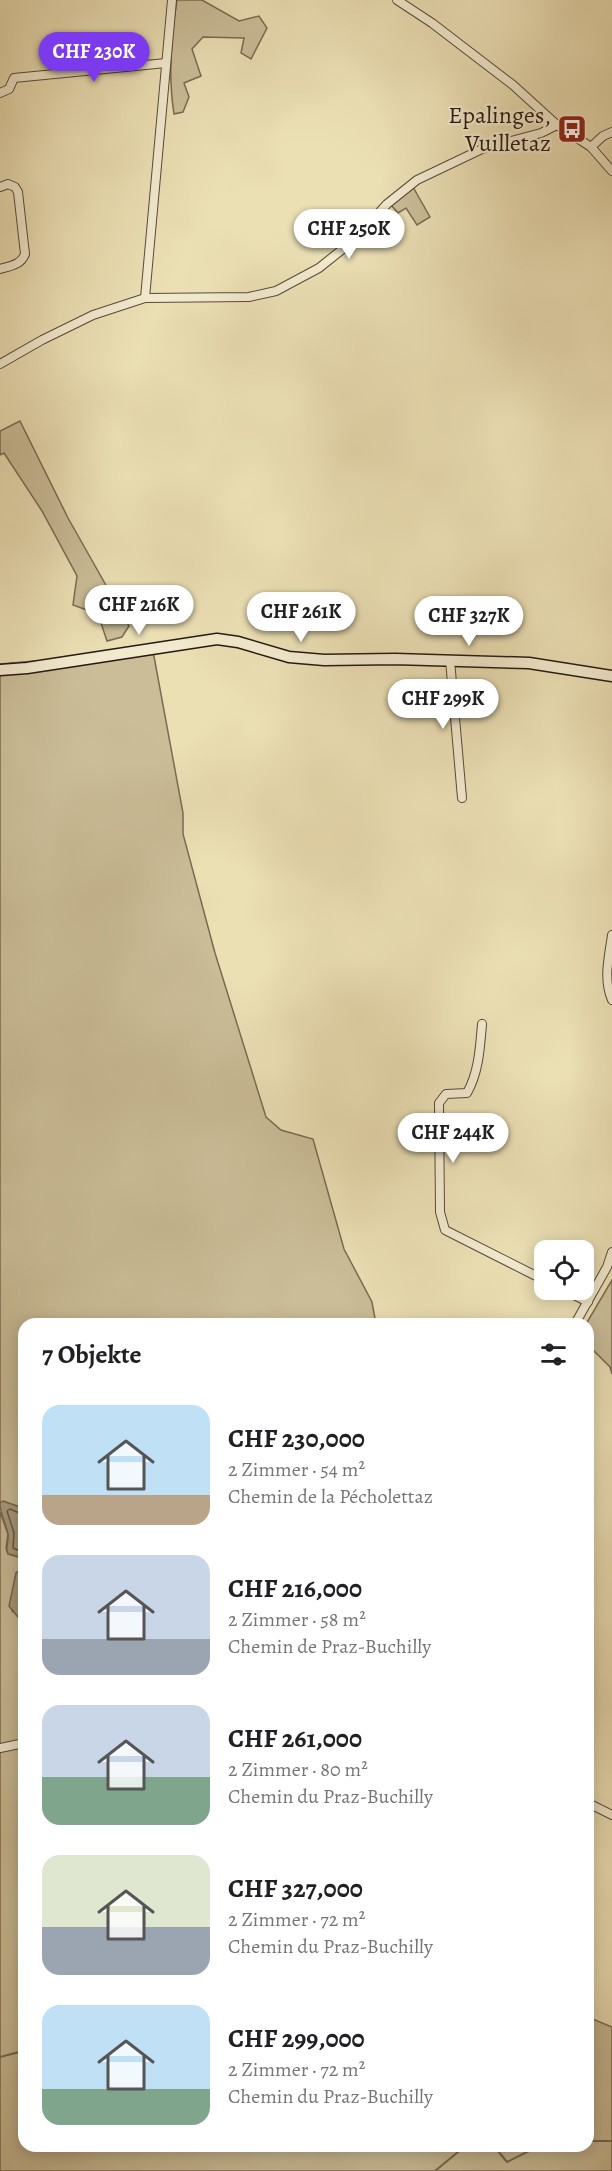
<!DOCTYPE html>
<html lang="de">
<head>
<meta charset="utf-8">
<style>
	body { margin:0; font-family:Alegreya,serif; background:#f2f2f2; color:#202124; height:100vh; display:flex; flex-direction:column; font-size:22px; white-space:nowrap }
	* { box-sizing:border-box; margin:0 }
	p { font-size:20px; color:#757577 }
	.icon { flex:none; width:33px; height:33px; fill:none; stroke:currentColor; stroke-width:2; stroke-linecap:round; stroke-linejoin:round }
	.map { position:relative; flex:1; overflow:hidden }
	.panel { position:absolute; left:18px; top:1318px; width:576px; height:834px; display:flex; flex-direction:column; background:#fff; border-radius:18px; box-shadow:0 3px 15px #0003 }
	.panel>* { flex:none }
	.fabs { position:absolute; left:534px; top:1240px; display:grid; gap:12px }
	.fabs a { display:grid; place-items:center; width:60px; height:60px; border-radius:12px; background:#fff; box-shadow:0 3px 15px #0003; font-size:30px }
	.price { position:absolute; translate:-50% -51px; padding:0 14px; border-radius:21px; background:#fff; color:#222; font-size:20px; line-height:39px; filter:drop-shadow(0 2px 3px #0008) }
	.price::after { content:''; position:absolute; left:50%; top:36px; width:18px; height:14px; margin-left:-9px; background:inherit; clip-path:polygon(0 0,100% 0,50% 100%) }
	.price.on { background:#7c3aed; color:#fff }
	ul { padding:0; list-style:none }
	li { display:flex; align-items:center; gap:18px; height:150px; padding:0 24px }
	li span { display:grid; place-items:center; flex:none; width:168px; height:120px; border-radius:18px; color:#555 }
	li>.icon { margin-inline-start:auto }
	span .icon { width:72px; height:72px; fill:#fffc; stroke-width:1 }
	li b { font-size:26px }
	h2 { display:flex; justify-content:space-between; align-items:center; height:72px; padding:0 24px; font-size:26px }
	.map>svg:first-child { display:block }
	.green { fill:#cabd98; stroke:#796b54; stroke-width:1.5 }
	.water { fill:#a99c7d; stroke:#756852; stroke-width:1.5 }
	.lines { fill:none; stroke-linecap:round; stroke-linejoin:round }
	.shore { stroke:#685a47; stroke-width:1.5 }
	.stream { stroke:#756852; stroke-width:2 }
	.street-casing { stroke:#594a3a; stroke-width:10 }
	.secondary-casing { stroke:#281911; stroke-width:13 }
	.street { stroke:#f2eace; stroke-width:8 }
	.secondary { stroke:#f2eace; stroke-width:10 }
	.labels { text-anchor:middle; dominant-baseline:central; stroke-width:4.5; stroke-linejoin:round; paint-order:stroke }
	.poi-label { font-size:24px; fill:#281911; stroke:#f2eace; text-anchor:end }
</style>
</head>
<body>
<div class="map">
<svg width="612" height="2171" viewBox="0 0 612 2171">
	<rect width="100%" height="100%" fill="#ebdfb4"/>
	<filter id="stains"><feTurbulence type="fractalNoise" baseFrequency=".00333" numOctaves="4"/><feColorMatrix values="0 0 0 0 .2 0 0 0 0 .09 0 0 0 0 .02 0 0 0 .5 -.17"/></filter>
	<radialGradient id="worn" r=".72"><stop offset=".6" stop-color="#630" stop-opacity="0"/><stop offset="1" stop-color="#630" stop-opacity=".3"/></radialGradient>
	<g class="green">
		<path d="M177,0H202L239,21L259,16L267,28L251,59L241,53L244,38L203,37L192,49L201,76L184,83L189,97L183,112L174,114C168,76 171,37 177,0Z"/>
		<path d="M413,187L430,217L417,225L406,208L398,213L391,205Z"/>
		<path d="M20,421L68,518L129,626L122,637L107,641L98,614L73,605L77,576L42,511L4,453L0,455V431Z"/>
		<path d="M153,651L183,813V834L215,953L266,1117L281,1130L313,1139L344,1249L372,1302L376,1324H24V1512L20,1507L0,1503V664Z"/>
		<path d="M612,1280V1374L610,1367L588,1345V1324H586Z"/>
		<path d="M0,1512L8,1534L6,1548L8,1554L24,1559V1568L16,1573C15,1589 9,1595 12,1611L24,1619V2146H588V2017L612,2027V2171H0Z"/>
	</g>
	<g class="water">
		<path d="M3,1501L20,1507L24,1512V1558L8,1554C5,1547 9,1542 8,1534C6,1523 0,1515 0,1503Z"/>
		<path d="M24,1568V1619L18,1617L9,1606L16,1573Z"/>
	</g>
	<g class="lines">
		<path class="shore" d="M24,1515L10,1509L7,1511L14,1533L13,1548L24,1553"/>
		<g class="stream">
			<path d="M0,2057L19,2052L24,2054"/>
			<path d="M588,2141H612"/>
			<path d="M464,2146H481"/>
			<path d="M494,2146L507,2162L539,2146"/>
			<path d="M435,2171L464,2147"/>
		</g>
		<g class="street-casing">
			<g id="street">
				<path d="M397,0L432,23L513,85L557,125L591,147L612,171"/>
				<path d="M0,93L9,89L14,78L166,63"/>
				<path d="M591,147L603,136L612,132"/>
				<path d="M0,187L8,184L15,187L18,192L25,254C21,265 10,266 0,269"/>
				<path d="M145,298L172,0"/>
				<path d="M0,364L42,340L93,315L145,298L249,297L276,291L319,268L354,240L387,204L417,180L482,149L541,133L557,125"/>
				<path d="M450,660L462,798"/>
				<path d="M612,935C609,957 603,979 612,1000"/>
				<path d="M482,1024C480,1047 479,1072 467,1093L446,1094L439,1103L440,1212L445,1230L544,1280"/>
				<path d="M564,1290L588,1302"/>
				<path d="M575,1324L607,1267L612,1252"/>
				<path d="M0,1748L24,1743"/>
				<path d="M588,1803L612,1815"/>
			</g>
		</g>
		<g class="secondary-casing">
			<path id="secondary" d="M0,670L27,668L217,639L238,642L289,657L324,660L395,659L529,663L612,676"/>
		</g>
		<use href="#street" class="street"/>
		<use href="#secondary" class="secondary"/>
	</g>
	<defs>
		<g id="bus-square" transform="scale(1.5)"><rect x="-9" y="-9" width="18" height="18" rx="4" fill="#8f2418" stroke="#f2eace"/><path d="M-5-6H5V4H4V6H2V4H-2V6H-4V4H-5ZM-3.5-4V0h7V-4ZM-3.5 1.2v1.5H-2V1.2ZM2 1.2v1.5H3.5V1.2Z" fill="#fff"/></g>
	</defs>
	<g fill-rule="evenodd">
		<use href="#bus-square" x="572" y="129"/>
	</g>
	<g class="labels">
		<g class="poi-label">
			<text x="551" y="115">Epalinges,<tspan x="551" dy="28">Vuilletaz</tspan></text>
		</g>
	</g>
	<rect width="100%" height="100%" filter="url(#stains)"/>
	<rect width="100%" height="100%" fill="url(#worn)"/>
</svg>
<div class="fabs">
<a><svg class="icon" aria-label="locate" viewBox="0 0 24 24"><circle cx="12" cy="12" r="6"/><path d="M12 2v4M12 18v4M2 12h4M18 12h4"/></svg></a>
</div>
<b class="price on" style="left:94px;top:83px">CHF 230K</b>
<b class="price" style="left:349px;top:260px">CHF 250K</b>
<b class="price" style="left:139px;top:636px">CHF 216K</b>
<b class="price" style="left:301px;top:643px">CHF 261K</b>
<b class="price" style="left:469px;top:647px">CHF 327K</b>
<b class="price" style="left:443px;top:730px">CHF 299K</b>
<b class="price" style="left:453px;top:1164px">CHF 244K</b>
<section class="panel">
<h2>7 Objekte<svg class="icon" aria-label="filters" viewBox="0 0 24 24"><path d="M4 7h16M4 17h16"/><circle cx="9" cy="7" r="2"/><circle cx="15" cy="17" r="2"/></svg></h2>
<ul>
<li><span style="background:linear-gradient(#bfe0f5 75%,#b9a48a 0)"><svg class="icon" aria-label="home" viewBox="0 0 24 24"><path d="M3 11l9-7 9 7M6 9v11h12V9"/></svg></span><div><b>CHF 230,000</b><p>2 Zimmer · 54 m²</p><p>Chemin de la Pécholettaz</p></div></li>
<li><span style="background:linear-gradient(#c9d6e8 70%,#9aa5b1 0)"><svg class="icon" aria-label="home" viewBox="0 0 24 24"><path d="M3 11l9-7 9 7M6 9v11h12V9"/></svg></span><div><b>CHF 216,000</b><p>2 Zimmer · 58 m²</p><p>Chemin de Praz-Buchilly</p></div></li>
<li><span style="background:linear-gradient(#c9d6e8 60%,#7fa58c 0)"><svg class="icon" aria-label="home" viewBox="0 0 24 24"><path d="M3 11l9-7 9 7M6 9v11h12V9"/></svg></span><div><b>CHF 261,000</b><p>2 Zimmer · 80 m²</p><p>Chemin du Praz-Buchilly</p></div></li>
<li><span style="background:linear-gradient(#dfe7d0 60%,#9aa5b1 0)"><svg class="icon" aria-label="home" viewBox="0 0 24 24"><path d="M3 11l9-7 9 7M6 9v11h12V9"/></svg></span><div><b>CHF 327,000</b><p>2 Zimmer · 72 m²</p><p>Chemin du Praz-Buchilly</p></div></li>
<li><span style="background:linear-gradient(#bfe0f5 70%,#7fa58c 0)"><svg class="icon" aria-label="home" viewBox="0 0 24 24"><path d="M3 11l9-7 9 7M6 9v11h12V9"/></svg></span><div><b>CHF 299,000</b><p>2 Zimmer · 72 m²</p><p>Chemin du Praz-Buchilly</p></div></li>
</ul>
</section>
</div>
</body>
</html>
